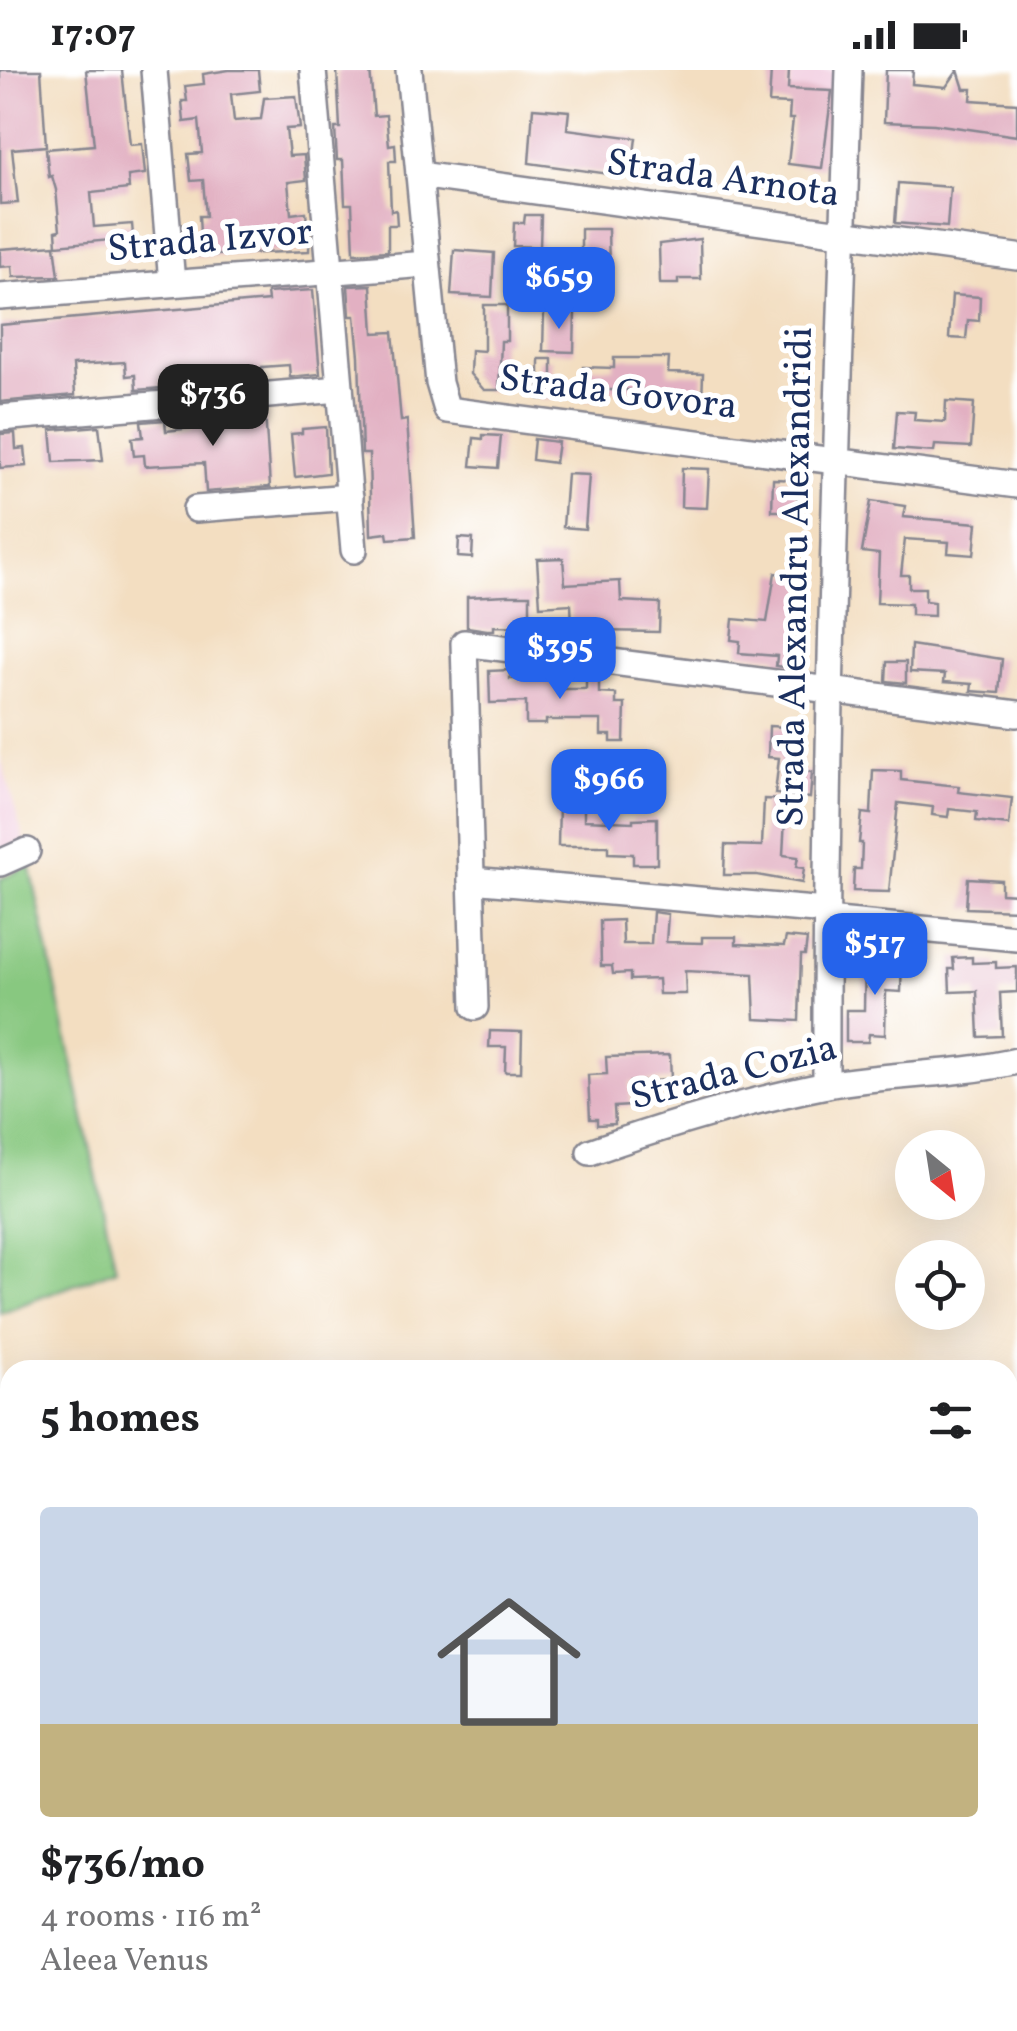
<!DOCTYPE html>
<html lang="en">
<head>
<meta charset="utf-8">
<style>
	body { margin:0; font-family:Vollkorn,serif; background:#f2f2f2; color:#202124; height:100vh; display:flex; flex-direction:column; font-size:38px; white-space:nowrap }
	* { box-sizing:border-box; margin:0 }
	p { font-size:32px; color:#757577 }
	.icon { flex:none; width:55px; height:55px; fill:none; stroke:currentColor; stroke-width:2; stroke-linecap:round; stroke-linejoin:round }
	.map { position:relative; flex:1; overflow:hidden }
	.details { position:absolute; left:0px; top:1290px; width:1018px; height:672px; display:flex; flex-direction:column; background:#fff; border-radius:30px 30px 0 0; box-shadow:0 10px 40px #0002 }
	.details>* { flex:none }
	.needle { width:65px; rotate:150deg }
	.tools { position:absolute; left:895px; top:1060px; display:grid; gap:20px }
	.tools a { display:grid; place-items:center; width:90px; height:90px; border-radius:50%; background:#fff; box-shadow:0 10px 40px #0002; font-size:50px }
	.price { position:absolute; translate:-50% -85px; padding:0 22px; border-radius:20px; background:#2563eb; color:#fff; font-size:32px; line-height:65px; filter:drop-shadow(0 2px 5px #0008) }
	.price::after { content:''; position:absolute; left:50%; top:60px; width:30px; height:22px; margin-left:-15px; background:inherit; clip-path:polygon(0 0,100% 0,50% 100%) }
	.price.on { background:#222; color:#fff }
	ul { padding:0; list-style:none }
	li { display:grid; align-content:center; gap:20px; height:530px; padding:0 40px }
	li+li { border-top:2px solid #e0e0e0 }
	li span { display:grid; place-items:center; height:310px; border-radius:10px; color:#555 }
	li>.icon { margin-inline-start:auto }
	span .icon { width:180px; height:180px; fill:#fffc; stroke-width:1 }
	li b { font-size:42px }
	h2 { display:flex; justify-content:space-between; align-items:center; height:120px; padding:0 40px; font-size:42px }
	.status { display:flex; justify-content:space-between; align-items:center; height:70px; padding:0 50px; background:#fff; direction:ltr }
	.status svg { height:28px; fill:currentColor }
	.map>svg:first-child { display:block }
	.built { fill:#f2cfe1 }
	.green { fill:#88c880; stroke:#527c6f; stroke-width:2.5 }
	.building { fill:#e2b0c2 }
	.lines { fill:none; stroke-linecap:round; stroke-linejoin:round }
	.minor-casing { stroke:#878690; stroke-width:30 }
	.minor { stroke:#fff; stroke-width:25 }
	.labels { text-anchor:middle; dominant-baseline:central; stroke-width:10; stroke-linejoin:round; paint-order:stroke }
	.street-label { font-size:38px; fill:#1b2f5e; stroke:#fff }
</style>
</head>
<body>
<div class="status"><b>17:07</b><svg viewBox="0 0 49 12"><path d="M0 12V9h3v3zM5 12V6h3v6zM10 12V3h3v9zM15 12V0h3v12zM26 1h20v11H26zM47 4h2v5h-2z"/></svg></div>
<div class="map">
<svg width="1017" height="1961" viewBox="0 0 1017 1961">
	<rect width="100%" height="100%" fill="#fff"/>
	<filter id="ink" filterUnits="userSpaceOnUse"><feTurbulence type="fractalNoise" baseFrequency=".01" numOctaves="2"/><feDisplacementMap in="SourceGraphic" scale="20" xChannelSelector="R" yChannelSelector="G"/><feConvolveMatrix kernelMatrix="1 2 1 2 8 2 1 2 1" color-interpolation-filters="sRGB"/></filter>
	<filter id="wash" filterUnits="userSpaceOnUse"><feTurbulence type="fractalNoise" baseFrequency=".0048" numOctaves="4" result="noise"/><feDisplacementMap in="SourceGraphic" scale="40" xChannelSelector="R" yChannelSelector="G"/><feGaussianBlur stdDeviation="2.25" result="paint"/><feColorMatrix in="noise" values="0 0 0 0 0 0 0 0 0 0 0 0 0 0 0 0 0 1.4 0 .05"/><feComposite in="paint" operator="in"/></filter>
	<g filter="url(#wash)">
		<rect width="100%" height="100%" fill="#f3dec1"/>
		<g class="built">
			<path d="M791,0H839L837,51L789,49Z"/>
			<path d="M0,685L24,770L0,780Z"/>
		</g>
		<g class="green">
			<path d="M30,795L116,1199L0,1243V809Z"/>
			<path d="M0,1789L10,1802V1866L0,1853Z"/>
			<path d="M238,1953L240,1957L221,1961H92L87,1953Z"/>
		</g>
		<g id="blocks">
			<g class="building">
				<path d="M0,0H41L46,76L12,79L18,133L0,134Z"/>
				<path d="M86,0H122L130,75L142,74L145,104L128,106L129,119L91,123L94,157L132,154L135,188L112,190L110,170L57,175L56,161L60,160L56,120L52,106L49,107L46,79L94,75Z"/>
				<path d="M229,0H258L260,21L231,24L234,51L261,49L264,28L296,26L300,58L286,59L289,86L304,85L306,110L288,112L291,144L306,142L307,153L310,152L309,181L194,186L192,164H200L199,146H206L203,110L191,111L188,84L202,83L199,50L184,52L182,31H187L185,16L204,14L203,4Z"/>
				<path d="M337,0H370L374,46L386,45L389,75L395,74L396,91H389L391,141L396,140L397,155H388V181L354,183L352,134H345L343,90H337L335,58H340Z"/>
				<path d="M771,0H789L788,19L832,21L822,98L788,94L793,49H789L790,34L769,33Z"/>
				<path d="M886,0H913L912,14L946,17L958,0L964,19H972L971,30L1017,33V66L934,54L884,52Z"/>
				<path d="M533,38L569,41L567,59L636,68L631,107L529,93Z"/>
				<path d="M898,113L950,117L947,157L895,153Z"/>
				<path d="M525,145H541L540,177L513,176L514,153H524Z"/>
				<path d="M581,159H608L609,199H588V189H581Z"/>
				<path d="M700,169L701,209H678V214H660L659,174Z"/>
				<path d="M55,175L59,206L13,207L12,196L0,197V179Z"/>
				<path d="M454,180L494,183L492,227L451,225Z"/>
				<path d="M371,215L374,263L393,262L401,351L407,350L415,467L388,469L387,463L371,465L369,384H362L359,286L355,246H350L348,216Z"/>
				<path d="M313,220L320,304L290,307L289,295L262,297V309L190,315V304L161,306L162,318L136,320L135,305L126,306L125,292L73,295L75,325L0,332V255L268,231L267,223Z"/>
				<path d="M952,225L980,227L979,251L968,250L966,269L949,268Z"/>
				<path d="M484,235H507V271H501L499,320H484L470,304L471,280L484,281Z"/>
				<path d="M544,241L575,242L574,282L543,281Z"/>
				<path d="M614,288H669L668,303L703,304L702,332L681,331V322L644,320H605V330L583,329V297L614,298Z"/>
				<rect x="539" y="289" width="13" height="40"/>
				<path d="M946,331L974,333L971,377L935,375L934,382L894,379L897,341L915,342L914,350L945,352Z"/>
				<path d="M265,342L270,417L206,422L204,393L145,396L144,385L134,386L132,368L143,367L141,352L165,350L166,361L192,358V348Z"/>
				<path d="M99,356L103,390L54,392L51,360Z"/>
				<path d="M326,357L328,403L295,407L291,364L302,363V359Z"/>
				<path d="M15,363L16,379L25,378L27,396L0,398V364Z"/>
				<path d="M483,365L501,366L498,398L471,396L474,368L483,369Z"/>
				<path d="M534,369L558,372L555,393L532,390Z"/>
				<path d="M682,398L709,399L707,438L681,437Z"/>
				<path d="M567,404L589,405L585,459L563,457Z"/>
				<path d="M773,409L798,410L797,441H772Z"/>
				<path d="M871,431L905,436L903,447L977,453L974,485L948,483L949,472L905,469L901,505H909V518H925V531L934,532V546L911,545V534L877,533L879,484L862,482Z"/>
				<path d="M459,468L473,469L472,488L458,487Z"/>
				<path d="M563,488L565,514L620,511L621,531L660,533L659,562L600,561V555H572L571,534L540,536L537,489Z"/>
				<path d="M775,503L806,507L798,575L804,576L802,599L776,596L777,586L739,583L740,571L731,570L733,549L767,552Z"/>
				<path d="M507,525H530V557L494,556V560H487L467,557V527Z"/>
				<path d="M911,575L1002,589L999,623L971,621L972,614L944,612L945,604L910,602Z"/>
				<path d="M887,592H906V613L886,611Z"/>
				<path d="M510,600V609H558V619H586V605L599,607V623L616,624V634H625L624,672H611V665H601V650H546V654H526V632L490,633L489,601Z"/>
				<path d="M769,656L802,658L800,701L812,702L810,728L775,724L779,688L768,687Z"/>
				<path d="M873,700L901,701V710L959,716L958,722L1012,728L1009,755L976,751L977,742L949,739L948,747L932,745L933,737L898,733L889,822L853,821L854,799H861L862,773H859L862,743L871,744Z"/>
				<path d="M764,729L786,730L783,785L798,787L796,797L804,798L802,813L757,805H724L725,775L762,776Z"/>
				<path d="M559,734L584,735V750L633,752V749L657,748V794H633V784L608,783V776H558Z"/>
				<path d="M968,808L1001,810V823L1017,824V840L966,838Z"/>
				<path d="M653,842L668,844L666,872L702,873V867H736V874L784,876L786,867L807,869L805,885H801L799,951L755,949L753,904L685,901L686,924H659L658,909L630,910V903L613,904L612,896H601L600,851L622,850L623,874H651Z"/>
				<path d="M865,886H902L901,922L886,921L885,965L869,964L868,972H846V940H864Z"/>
				<path d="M972,887V893L996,892V898L1017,897V922L1000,923L1002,966L979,967L977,921L950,922L949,899H954L953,888Z"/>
				<path d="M490,961L522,962L521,1002H505L506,977H489Z"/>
				<path d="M670,985L671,1010L630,1012L631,1036L614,1037L615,1054L597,1055V1049H590L588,1005L607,1004L606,987Z"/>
			</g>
		</g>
	</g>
	<g filter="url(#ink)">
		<use href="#blocks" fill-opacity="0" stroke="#878690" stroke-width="2.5"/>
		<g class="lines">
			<g class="minor-casing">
				<g id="minor">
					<path d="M154,0L172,213"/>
					<path d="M313,0L354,480"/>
					<path d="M409,0L439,313L447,340L1017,415"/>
					<path d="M419,105L1017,187"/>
					<path d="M0,227L427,194"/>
					<path d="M0,348L340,319"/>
					<path d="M196,439L350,427"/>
					<path d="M0,793L27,781"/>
					<path d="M471,810L826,841"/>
					<path d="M826,850L1017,868"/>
					<path d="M475,937L464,573L1017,644"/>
					<path d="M826,1015C825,677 838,338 849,0"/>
					<path d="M590,1082C667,1055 746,1031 827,1015C891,1003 953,1006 1017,991"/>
					<path d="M1008,1543L1017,1539"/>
					<path d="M0,1738L10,1736"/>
					<path d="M1008,1742L1017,1737"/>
					<path d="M1008,1876L1017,1878"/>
					<path d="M0,1947L10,1961"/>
					<path d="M441,1952L446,1961"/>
					<path d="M722,1952L726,1961"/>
					<path d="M595,1961L611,1952"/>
				</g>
			</g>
			<use href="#minor" class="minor"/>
		</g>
	</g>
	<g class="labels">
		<g class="street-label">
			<text transform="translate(723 110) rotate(8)">Strada Arnota</text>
			<text transform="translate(210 172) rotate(-5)">Strada Izvor</text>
			<text transform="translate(618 324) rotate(7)">Strada Govora</text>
			<text transform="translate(797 507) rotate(-89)">Strada Alexandru Alexandridi</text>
			<text transform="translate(734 1004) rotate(-14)">Strada Cozia</text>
		</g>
	</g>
</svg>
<div class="tools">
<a><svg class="needle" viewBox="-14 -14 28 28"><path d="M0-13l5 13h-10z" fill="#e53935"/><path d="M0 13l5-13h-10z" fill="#757577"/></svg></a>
<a><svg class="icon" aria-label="locate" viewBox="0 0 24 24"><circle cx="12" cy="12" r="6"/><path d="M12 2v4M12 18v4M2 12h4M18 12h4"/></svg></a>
</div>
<b class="price" style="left:559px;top:262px">$659</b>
<b class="price on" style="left:213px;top:379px">$736</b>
<b class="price" style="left:560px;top:632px">$395</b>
<b class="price" style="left:609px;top:764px">$966</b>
<b class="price" style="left:875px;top:928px">$517</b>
<section class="details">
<h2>5 homes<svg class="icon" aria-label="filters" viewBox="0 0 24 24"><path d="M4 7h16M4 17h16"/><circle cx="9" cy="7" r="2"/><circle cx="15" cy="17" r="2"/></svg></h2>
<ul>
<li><span style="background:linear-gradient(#c9d6e8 70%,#c2b280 0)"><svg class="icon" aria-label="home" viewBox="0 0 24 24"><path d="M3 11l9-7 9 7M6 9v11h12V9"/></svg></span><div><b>$736/mo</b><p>4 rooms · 116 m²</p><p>Aleea Venus</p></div></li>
</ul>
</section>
</div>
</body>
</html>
